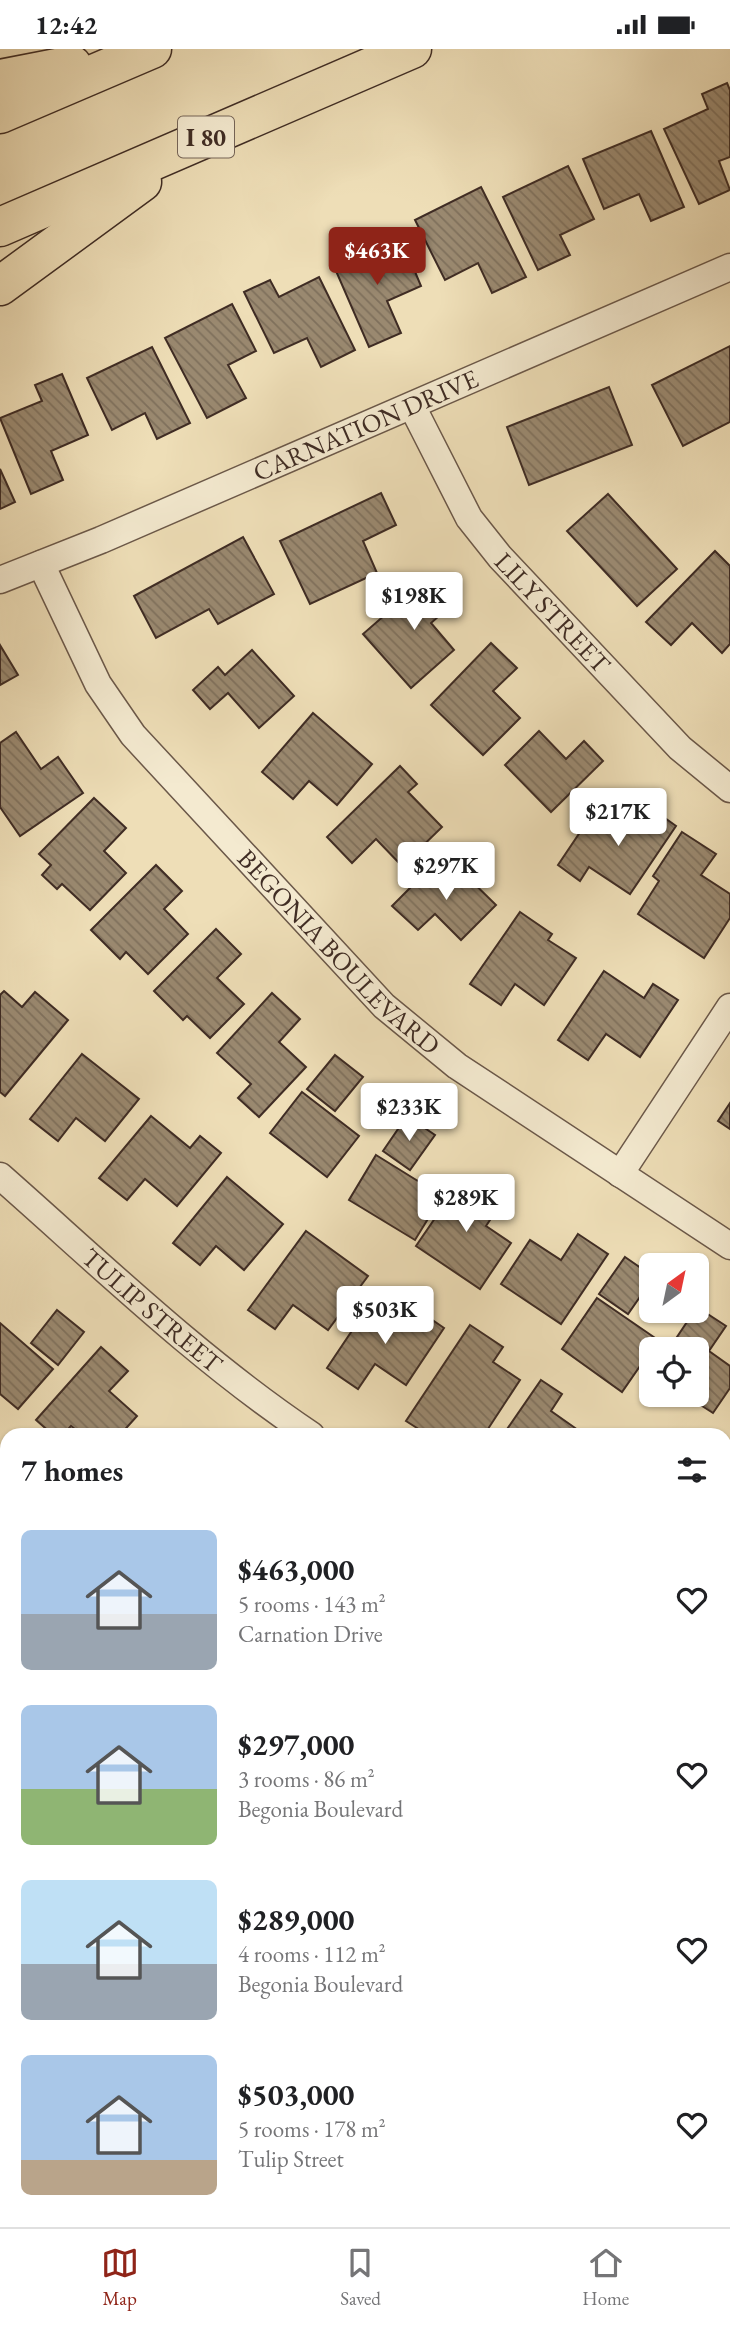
<!DOCTYPE html>
<html lang="en">
<head>
<meta charset="utf-8">
<style>
	body { margin:0; font-family:"EB Garamond",serif; background:#f6f6f6; color:#202124; height:100vh; display:flex; flex-direction:column; font-size:26px; white-space:nowrap }
	* { box-sizing:border-box; margin:0 }
	p { font-size:23px; color:#757577 }
	.icon { flex:none; width:38px; height:38px; fill:none; stroke:currentColor; stroke-width:2; stroke-linecap:round; stroke-linejoin:round }
	.map { position:relative; flex:1; overflow:hidden }
	.details { position:absolute; left:0px; top:1379px; width:732px; height:800px; display:flex; flex-direction:column; background:#fff; border-radius:21px 21px 0 0; box-shadow:0 2px 5px #0004 }
	.details>* { flex:none }
	.needle { width:46px; rotate:33deg }
	.controls { position:absolute; left:639px; top:1204px; display:grid; gap:14px }
	.controls a { display:grid; place-items:center; width:70px; height:70px; border-radius:10px; background:#fff; box-shadow:0 2px 5px #0004; font-size:35px }
	.price { position:absolute; translate:-50% -60px; padding:0 16px; border-radius:7px; background:#fff; color:#222; font-size:23px; line-height:46px; filter:drop-shadow(0 2px 4px #0008) }
	.price::after { content:''; position:absolute; left:50%; top:42px; width:21px; height:16px; margin-left:-10px; background:inherit; clip-path:polygon(0 0,100% 0,50% 100%) }
	.price.on { background:#8f2418; color:#fff }
	ul { padding:0; list-style:none }
	li { display:flex; align-items:center; gap:21px; height:175px; padding:0 21px }
	li span { display:grid; place-items:center; flex:none; width:196px; height:140px; border-radius:10px; color:#555 }
	li>.icon { margin-inline-start:auto }
	span .icon { width:84px; height:84px; fill:#fffc; stroke-width:1 }
	li b { font-size:30px }
	h2 { display:flex; justify-content:space-between; align-items:center; height:84px; padding:0 21px; font-size:30px }
	.status { display:flex; justify-content:space-between; align-items:center; height:49px; padding:0 35px; background:#fff; direction:ltr }
	.status svg { height:19px; fill:currentColor }
	.tabs { display:flex; justify-content:space-around; align-items:center; height:98px; border-top:2px solid #e0e0e0; background:#fff; font-size:19px; color:#757577 }
	.tabs a { display:grid; justify-items:center; gap:4px }
	.tabs .on { color:#8f2418 }
	.map>svg:first-child { display:block }
	.building { fill:url(#building-back-hatch); stroke:#3f2c24; stroke-width:2 }
	.lines { fill:none; stroke-linecap:round; stroke-linejoin:round }
	.street-casing { stroke:#6b5849; stroke-width:29 }
	.primary-casing { stroke:#3f2c24; stroke-width:41 }
	.highway-casing { stroke:#3f2c24; stroke-width:41 }
	.street { stroke:#f4ead0; stroke-width:26 }
	.primary { stroke:#eedeb7; stroke-width:38 }
	.highway { stroke:#eedeb7; stroke-width:38 }
	.labels { text-anchor:middle; dominant-baseline:central; stroke-width:7; stroke-linejoin:round; paint-order:stroke }
	.shield { fill:#f4ead0; stroke:#756558; stroke-width:2 }
	.shield-label { font-size:24px; font-weight:bold; fill:#3f2c24 }
	.street-label { font-size:26px; fill:#3f2c24; stroke:#f4ead0 }
</style>
</head>
<body>
<div class="status"><b>12:42</b><svg viewBox="0 0 49 12"><path d="M0 12V9h3v3zM5 12V6h3v6zM10 12V3h3v9zM15 12V0h3v12zM26 1h20v11H26zM47 4h2v5h-2z"/></svg></div>
<div class="map">
<svg width="730" height="2178" viewBox="0 0 730 2178">
	<defs>
		<pattern id="building-back-hatch" width="6" height="6" patternUnits="userSpaceOnUse" patternTransform="scale(1.75)"><rect width="6" height="6" fill="#9a8970"/><path d="M-1 5l2 2M0 0l6 6M5-1l2 2" fill="none" stroke="#7f705c"/></pattern>
	</defs>
	<rect width="100%" height="100%" fill="#eedeb7"/>
	<filter id="stains"><feTurbulence type="fractalNoise" baseFrequency=".00286" numOctaves="4"/><feColorMatrix values="0 0 0 0 .2 0 0 0 0 .09 0 0 0 0 .02 0 0 0 .5 -.17"/></filter>
	<radialGradient id="worn" r=".72"><stop offset=".6" stop-color="#630" stop-opacity="0"/><stop offset="1" stop-color="#630" stop-opacity=".3"/></radialGradient>
	<g class="building">
		<path d="M727,34L730,41V108L719,112L730,141L699,155L664,80L708,60L702,45Z"/>
		<path d="M651,82L684,158L651,172L639,145L604,160L583,110Z"/>
		<path d="M568,117L594,170L560,186L570,206L538,221L503,148Z"/>
		<path d="M481,138L526,228L492,244L478,214L445,231L415,171Z"/>
		<path d="M400,187L421,237L387,252L401,284L369,298L333,215Z"/>
		<path d="M319,228L355,301L321,318L307,289L274,304L244,243L270,231L279,248Z"/>
		<path d="M232,255L256,302L228,316L246,349L207,369L165,289Z"/>
		<path d="M730,297V373L683,397L652,336Z"/>
		<path d="M152,298L190,374L157,390L145,364L112,381L87,329Z"/>
		<path d="M62,325L88,386L51,402L63,431L31,445L0,369L42,352L35,336Z"/>
		<path d="M609,338L632,396L529,436L507,378Z"/>
		<path d="M0,420L15,453L0,460Z"/>
		<path d="M381,444L396,476L363,492L377,524L310,555L280,492Z"/>
		<path d="M608,445L677,520L637,557L567,482Z"/>
		<path d="M243,488L274,545L218,575L209,560L156,589L134,547Z"/>
		<path d="M715,502L730,517V595L722,604L692,574L671,596L646,573Z"/>
		<path d="M432,525L456,552L431,574L454,601L411,639L363,585Z"/>
		<path d="M491,594L517,619L493,642L520,669L483,706L431,656Z"/>
		<path d="M0,596L18,626L0,636Z"/>
		<path d="M252,601L294,647L259,679L228,644L210,660L193,641L218,618L225,626Z"/>
		<path d="M313,664L372,715L337,756L309,732L293,750L262,723Z"/>
		<path d="M539,682L566,710L584,692L603,712L551,763L505,716Z"/>
		<path d="M16,683L41,720L58,708L83,744L20,787L0,758V694Z"/>
		<path d="M400,717L417,735L408,743L442,778L402,817L376,790L352,814L327,788Z"/>
		<path d="M94,749L126,779L104,802L126,824L90,861L62,835L57,840L42,826L51,816L39,805Z"/>
		<path d="M644,754L676,777L630,845L589,818L580,832L558,816L595,761L626,782Z"/>
		<path d="M682,783L716,805L701,826L730,845V869L704,909L638,865L659,832L653,827Z"/>
		<path d="M452,813L496,856L461,891L435,865L418,881L392,857L422,827L430,835Z"/>
		<path d="M156,816L182,842L164,860L188,885L148,925L126,903L120,910L91,881Z"/>
		<path d="M520,863L552,885L548,891L576,909L544,956L515,935L501,956L470,935Z"/>
		<path d="M216,880L241,905L217,929L244,955L210,989L187,967L183,971L154,942Z"/>
		<path d="M604,922L644,949L653,935L678,951L640,1008L606,985L588,1011L558,991Z"/>
		<path d="M4,942L22,958L35,943L68,971L5,1047L0,1043V946Z"/>
		<path d="M272,944L300,970L279,993L306,1018L259,1068L238,1049L251,1035L217,1004Z"/>
		<path d="M82,1005L139,1050L105,1092L76,1069L58,1092L30,1070Z"/>
		<path d="M335,1006L363,1028L335,1062L307,1040Z"/>
		<path d="M302,1043L359,1087L327,1128L270,1084Z"/>
		<path d="M730,1054V1080L718,1072Z"/>
		<path d="M151,1067L190,1099L200,1087L221,1104L177,1157L145,1130L127,1151L99,1129Z"/>
		<path d="M407,1067L435,1086L410,1121L383,1102Z"/>
		<path d="M376,1106L442,1147L415,1191L349,1151Z"/>
		<path d="M464,1127L502,1153L486,1177L511,1194L480,1240L416,1197Z"/>
		<path d="M227,1128L283,1175L244,1221L216,1197L200,1216L173,1194Z"/>
		<path d="M306,1182L368,1227L328,1281L293,1256L275,1280L248,1261Z"/>
		<path d="M578,1185L608,1205L561,1275L501,1235L530,1191L561,1211Z"/>
		<path d="M625,1208L651,1226V1232L628,1265L599,1245Z"/>
		<path d="M597,1249L658,1291L622,1343L562,1300Z"/>
		<path d="M372,1252L412,1278L422,1264L444,1279L406,1336L375,1315L358,1340L327,1319Z"/>
		<path d="M697,1258L726,1277L709,1302L730,1317V1339L713,1364L685,1346H696V1300H669Z"/>
		<path d="M57,1261L84,1283L58,1316L31,1294Z"/>
		<path d="M0,1274L53,1320L18,1360L0,1345Z"/>
		<path d="M470,1276L503,1298L493,1313L520,1331L484,1386H428L406,1372Z"/>
		<path d="M101,1298L128,1322L109,1342L137,1367L120,1386H82L71,1377L63,1386H53L36,1371Z"/>
		<path d="M541,1331L562,1345L551,1362L585,1386H503Z"/>
		<path d="M0,1439L7,1445V1471L0,1479Z"/>
		<path d="M724,1463L730,1467V1496L724,1505Z"/>
		<path d="M4,1504L7,1507V1554L2,1560L0,1508Z"/>
		<path d="M7,1740V1806L1,1816L0,1746L2,1748Z"/>
		<path d="M724,1768L730,1771V1815L724,1823Z"/>
		<path d="M724,1955L730,1958V1990L727,1994L730,1996V2009L724,2017Z"/>
		<path d="M536,2172H624L620,2178H533Z"/>
		<path d="M639,2172H681L676,2178H635Z"/>
	</g>
	<g class="lines">
		<g class="street-casing">
			<g id="street">
				<path id="s1" d="M412,357L469,469L500,508L680,699L730,740"/>
				<path id="s2" d="M41,515L98,635L133,686L384,957L457,1017L730,1197"/>
				<path id="s3" d="M0,531L101,491L730,218"/>
				<path d="M620,1125L730,958"/>
				<path id="s4" d="M0,1127C101,1216 199,1311 311,1386"/>
				<path d="M0,1639L7,1643"/>
				<path d="M724,1661L730,1664"/>
				<path d="M724,2120L730,2124"/>
			</g>
		</g>
		<g class="primary-casing">
			<g id="primary">
				<path d="M0,1966L7,1970"/>
				<path d="M0,2031L7,2036"/>
				<path d="M200,2172L209,2178"/>
				<path d="M309,2172L318,2178"/>
			</g>
		</g>
		<g class="highway-casing">
			<g id="highway">
				<path d="M0,30L72,16"/>
				<path d="M0,65L152,0"/>
				<path d="M0,178L412,0"/>
				<path d="M0,237L142,133"/>
			</g>
		</g>
		<use href="#street" class="street"/>
		<use href="#primary" class="primary"/>
		<use href="#highway" class="highway"/>
	</g>
	<g class="labels">
		<rect class="shield" x="178" y="67.5" width="56" height="41" rx="5"/>
		<g class="shield-label">
			<text x="206" y="88">I 80</text>
		</g>
		<g class="street-label">
			<text stroke="none"><textPath href="#s3" startOffset="397">CARNATION DRIVE</textPath></text>
			<text stroke="none"><textPath href="#s1" startOffset="252">LILY STREET</textPath></text>
			<text stroke="none"><textPath href="#s2" startOffset="494">BEGONIA BOULEVARD</textPath></text>
			<text stroke="none"><textPath href="#s4" startOffset="203">TULIP STREET</textPath></text>
		</g>
	</g>
	<rect width="100%" height="100%" filter="url(#stains)"/>
	<rect width="100%" height="100%" fill="url(#worn)"/>
</svg>
<div class="controls">
<a><svg class="needle" viewBox="-14 -14 28 28"><path d="M0-13l5 13h-10z" fill="#e53935"/><path d="M0 13l5-13h-10z" fill="#757577"/></svg></a>
<a><svg class="icon" aria-label="locate" viewBox="0 0 24 24"><circle cx="12" cy="12" r="6"/><path d="M12 2v4M12 18v4M2 12h4M18 12h4"/></svg></a>
</div>
<b class="price on" style="left:377px;top:238px">$463K</b>
<b class="price" style="left:414px;top:583px">$198K</b>
<b class="price" style="left:618px;top:799px">$217K</b>
<b class="price" style="left:446px;top:853px">$297K</b>
<b class="price" style="left:409px;top:1094px">$233K</b>
<b class="price" style="left:466px;top:1185px">$289K</b>
<b class="price" style="left:385px;top:1297px">$503K</b>
<section class="details">
<h2>7 homes<svg class="icon" aria-label="filters" viewBox="0 0 24 24"><path d="M4 7h16M4 17h16"/><circle cx="9" cy="7" r="2"/><circle cx="15" cy="17" r="2"/></svg></h2>
<ul>
<li><span style="background:linear-gradient(#a9c7e8 60%,#9aa5b1 0)"><svg class="icon" aria-label="home" viewBox="0 0 24 24"><path d="M3 11l9-7 9 7M6 9v11h12V9"/></svg></span><div><b>$463,000</b><p>5 rooms · 143 m²</p><p>Carnation Drive</p></div><svg class="icon" aria-label="heart" viewBox="0 0 24 24"><path d="M12 20l-8-8c-3-5 5-10 8-4 3-6 11-1 8 4z"/></svg></li>
<li><span style="background:linear-gradient(#a9c7e8 60%,#8fb573 0)"><svg class="icon" aria-label="home" viewBox="0 0 24 24"><path d="M3 11l9-7 9 7M6 9v11h12V9"/></svg></span><div><b>$297,000</b><p>3 rooms · 86 m²</p><p>Begonia Boulevard</p></div><svg class="icon" aria-label="heart" viewBox="0 0 24 24"><path d="M12 20l-8-8c-3-5 5-10 8-4 3-6 11-1 8 4z"/></svg></li>
<li><span style="background:linear-gradient(#bfe0f5 60%,#9aa5b1 0)"><svg class="icon" aria-label="home" viewBox="0 0 24 24"><path d="M3 11l9-7 9 7M6 9v11h12V9"/></svg></span><div><b>$289,000</b><p>4 rooms · 112 m²</p><p>Begonia Boulevard</p></div><svg class="icon" aria-label="heart" viewBox="0 0 24 24"><path d="M12 20l-8-8c-3-5 5-10 8-4 3-6 11-1 8 4z"/></svg></li>
<li><span style="background:linear-gradient(#a9c7e8 75%,#b9a48a 0)"><svg class="icon" aria-label="home" viewBox="0 0 24 24"><path d="M3 11l9-7 9 7M6 9v11h12V9"/></svg></span><div><b>$503,000</b><p>5 rooms · 178 m²</p><p>Tulip Street</p></div><svg class="icon" aria-label="heart" viewBox="0 0 24 24"><path d="M12 20l-8-8c-3-5 5-10 8-4 3-6 11-1 8 4z"/></svg></li>
</ul>
</section>
</div>
<nav class="tabs">
<a class="on"><svg class="icon" aria-label="map" viewBox="0 0 24 24"><path d="M3 6l6-2 6 2 6-2v14l-6 2-6-2-6 2zM9 4v14M15 6v14"/></svg>Map</a>
<a><svg class="icon" aria-label="saved" viewBox="0 0 24 24"><path d="M7 4h10v16l-5-4-5 4z"/></svg>Saved</a>
<a><svg class="icon" aria-label="home" viewBox="0 0 24 24"><path d="M3 11l9-7 9 7M6 9v11h12V9"/></svg>Home</a>
</nav>
</body>
</html>
